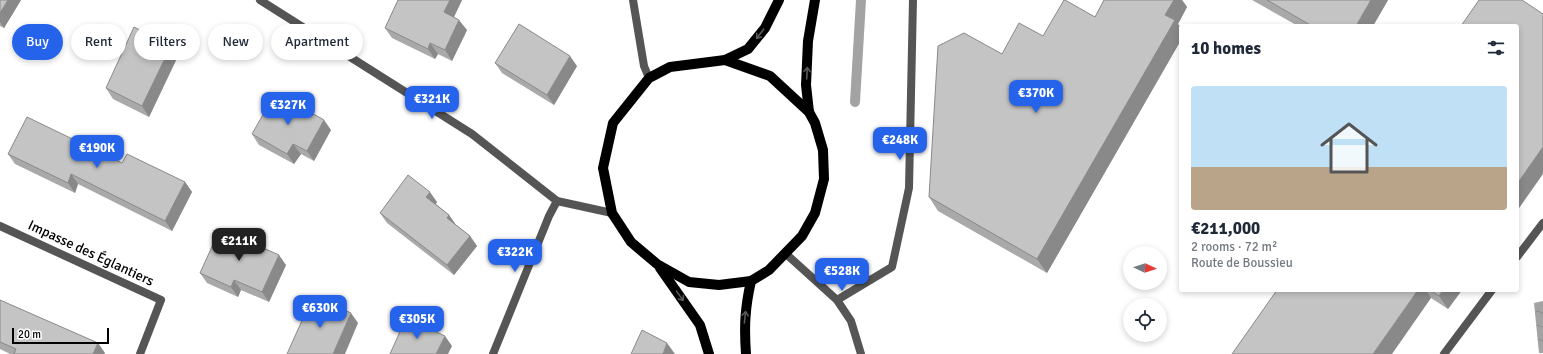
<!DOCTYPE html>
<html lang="en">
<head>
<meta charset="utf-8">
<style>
	body { margin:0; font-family:Signika,sans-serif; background:#f6f6f7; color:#1f2937; height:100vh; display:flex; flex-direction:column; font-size:15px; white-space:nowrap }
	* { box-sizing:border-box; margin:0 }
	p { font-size:13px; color:#747a83 }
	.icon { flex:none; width:22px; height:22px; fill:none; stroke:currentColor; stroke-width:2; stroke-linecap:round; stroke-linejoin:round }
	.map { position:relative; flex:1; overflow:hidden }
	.details { position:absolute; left:1179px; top:24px; width:340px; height:268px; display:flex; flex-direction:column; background:#fff; border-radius:4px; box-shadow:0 2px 6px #0003 }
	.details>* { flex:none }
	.hud { position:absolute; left:12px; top:24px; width:380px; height:36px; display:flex; gap:8px }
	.needle { width:26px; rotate:94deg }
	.tools { position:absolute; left:1123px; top:246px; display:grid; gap:8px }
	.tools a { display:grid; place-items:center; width:44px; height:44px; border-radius:50%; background:#fff; box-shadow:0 2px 6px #0003; font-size:20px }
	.scale { position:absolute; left:12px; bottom:10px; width:97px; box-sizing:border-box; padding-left:4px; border:2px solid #000; border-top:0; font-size:11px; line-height:14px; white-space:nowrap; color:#000; -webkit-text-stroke:3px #fff; paint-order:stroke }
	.price { position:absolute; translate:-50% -34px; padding:0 9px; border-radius:8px; background:#2563eb; color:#fff; font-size:13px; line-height:26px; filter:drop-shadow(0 1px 2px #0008) }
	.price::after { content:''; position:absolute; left:50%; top:24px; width:12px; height:9px; margin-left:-6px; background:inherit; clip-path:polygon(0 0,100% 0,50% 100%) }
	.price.selected { background:#222; color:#fff }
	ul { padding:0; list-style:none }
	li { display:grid; align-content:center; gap:8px; height:212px; padding:0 12px }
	li span { display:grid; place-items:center; height:124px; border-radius:4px; color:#555 }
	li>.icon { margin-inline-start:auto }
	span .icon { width:72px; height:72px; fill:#fffc; stroke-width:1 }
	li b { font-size:17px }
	h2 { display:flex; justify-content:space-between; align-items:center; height:48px; padding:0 12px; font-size:17px }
	.pill { padding:0 14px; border-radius:18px; background:#fff; box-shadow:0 2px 6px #0003; font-size:14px; line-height:36px }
	.pill.selected { background:#2563eb; color:#fff }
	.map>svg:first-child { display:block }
	.water { fill:url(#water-ripples) }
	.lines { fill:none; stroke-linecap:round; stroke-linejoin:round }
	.stream { stroke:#a3a3a3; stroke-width:10 }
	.service { stroke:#555; stroke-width:8 }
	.minor { stroke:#555; stroke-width:8 }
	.tertiary { stroke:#555; stroke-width:8 }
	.primary { stroke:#000; stroke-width:10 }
	.wall { fill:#a9a9a9 }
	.shaded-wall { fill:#898989 }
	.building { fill:#c4c4c4; stroke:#898989 }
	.oneway { stroke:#595959 }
	.labels { text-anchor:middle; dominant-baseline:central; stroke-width:3; stroke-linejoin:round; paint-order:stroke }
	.street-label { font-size:14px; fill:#000; stroke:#fff }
</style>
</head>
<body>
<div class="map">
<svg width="1543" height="354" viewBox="0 0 1543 354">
	<defs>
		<pattern id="water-ripples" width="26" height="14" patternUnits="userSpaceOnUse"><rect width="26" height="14" fill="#a3a3a3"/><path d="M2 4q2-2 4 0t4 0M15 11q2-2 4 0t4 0" fill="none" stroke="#8b8b8b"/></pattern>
	</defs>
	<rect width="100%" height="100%" fill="#fff"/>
	<path class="water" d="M1543,301V353H1539L1534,303Z"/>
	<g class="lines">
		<path class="stream" d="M855,102L861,0"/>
		<g class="service">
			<path d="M0,226L161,300L140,354"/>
			<path d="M1517,257L1543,223"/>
			<path d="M1444,354L1492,290"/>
		</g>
		<g class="minor">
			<path d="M633,0L644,66L649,78"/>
			<path d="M837,300L892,267L909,188L913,0"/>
			<path d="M493,354L549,216L557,201"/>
		</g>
		<g class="tertiary">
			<path d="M260,0L472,134L557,201L612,213"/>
			<path d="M785,253L837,300L851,321L861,354"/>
		</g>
		<g class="primary">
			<path d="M725,60L770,76L809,112L815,123L823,150L824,179L815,213L802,236L769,270L751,281L719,285L689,282L657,264L631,242L612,213L603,168L613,123L649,78L670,67Z"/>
			<path d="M725,60L748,49L765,28L779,0"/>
			<path d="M809,112L806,85L808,41L815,0"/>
			<path d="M660,268L700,325L709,354"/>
			<path d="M746,354C744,326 745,308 751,281"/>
		</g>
	</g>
	<g class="wall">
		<path d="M0,0H21L4,28L0,26Z"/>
		<path d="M398,0H462L454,17L467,30L452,61L438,54L435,59L392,38L385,28Z"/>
		<path d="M1104,0H1182L1187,7L1178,24L1181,28V40L1047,273L938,211L929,197L1002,54L1043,36L1095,17Z"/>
		<path d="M1252,0H1388L1373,26H1298Z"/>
		<path d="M171,46L178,56L149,117L113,99L106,88Z"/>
		<path d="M495,63L577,66L554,105L502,73Z"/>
		<path d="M331,130L314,161L301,154L294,164L259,145L252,134Z"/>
		<path d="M8,154L122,163L185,182L192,192L172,231L78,184L75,193L15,164Z"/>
		<path d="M437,202L436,204L449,215L456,225L470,236L477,246L454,275L387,223L380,213Z"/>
		<path d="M286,265L269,302L241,290L238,297L207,283L200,273Z"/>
		<path d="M1277,290H1462L1448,309L1431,298Z"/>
		<path d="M0,300L105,353L104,354H10L0,349Z"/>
	</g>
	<g class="shaded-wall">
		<path d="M8,0H21L4,28L0,22V13Z"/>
		<path d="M450,0H462L451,23L444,12Z"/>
		<path d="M1174,0H1182L1187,7L1178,24L1181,28V40L1047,273L1037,259L1165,15Z"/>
		<path d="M1371,0H1388L1373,26H1356Z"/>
		<path d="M459,20L467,30L452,61L445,50Z"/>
		<path d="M430,43L438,54L435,59L428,49Z"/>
		<path d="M171,46L178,56L149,117L142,106Z"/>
		<path d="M570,56L577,66L554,105L547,95Z"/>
		<path d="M324,120L331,130L314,161L307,151Z"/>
		<path d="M293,144L301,154L294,164L287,154Z"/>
		<path d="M1543,147V174L1517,211V184Z"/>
		<path d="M71,174L78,184L75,193L68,183Z"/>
		<path d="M185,182L192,192L172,231L165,221Z"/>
		<path d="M430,192L437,202L433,207L426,197Z"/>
		<path d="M449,215L456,225L447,218Z"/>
		<path d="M470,236L477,246L454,275L447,265Z"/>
		<path d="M279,255L286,265L269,302L262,292Z"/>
		<path d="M234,280L241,290L238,297L231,287Z"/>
		<path d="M1418,290H1426L1431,298L1392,354H1373Z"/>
		<path d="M1443,290H1462L1448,309L1439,296Z"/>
		<path d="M351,313L358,323L345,354H333Z"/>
		<path d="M445,336L452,346L448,354H436Z"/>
		<path d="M98,343L105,353L104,354H93Z"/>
		<path d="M667,343L675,354H663Z"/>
	</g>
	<g class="building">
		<path d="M0,0H8L0,13Z"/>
		<path d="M398,0H450L444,12L459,20L445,50L430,43L428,49L385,28Z"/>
		<path d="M1064,0H1065L1095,17L1104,0H1174L1165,15L1175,20L1037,259L929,197L938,46L964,33L1002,54L1019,23L1043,36Z"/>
		<path d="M1267,0H1371L1356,26H1312Z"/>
		<path d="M1479,0H1522L1543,14V147L1517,184V26H1461Z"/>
		<path d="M519,24L570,56L547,95L495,63Z"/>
		<path d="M134,27L171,46L142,106L106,88Z"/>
		<path d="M273,97L288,106L291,101L324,120L307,151L293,144L287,154L252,134Z"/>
		<path d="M27,117L122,163L127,154L185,182L165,221L71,174L68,183L8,154Z"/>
		<path d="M408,175L430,192L426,197L449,215L447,218L470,236L447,265L380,213Z"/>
		<path d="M220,229L279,255L262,292L234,280L231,287L200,273Z"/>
		<path d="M1277,290H1418L1373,354H1232Z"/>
		<path d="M1430,290H1443L1439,296Z"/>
		<path d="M313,296L351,313L333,354H287Z"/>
		<path d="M0,300L98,343L93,354H14L16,349L0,342Z"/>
		<path d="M406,318L445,336L436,354H390Z"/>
		<path d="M642,330L667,343L663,354H631Z"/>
	</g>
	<defs><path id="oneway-shaft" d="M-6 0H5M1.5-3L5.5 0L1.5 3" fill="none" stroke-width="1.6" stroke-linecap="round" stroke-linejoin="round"/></defs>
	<g class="oneway">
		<use href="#oneway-shaft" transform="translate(760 34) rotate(127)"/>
		<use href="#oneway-shaft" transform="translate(807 73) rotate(-87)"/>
		<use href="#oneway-shaft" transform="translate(680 296) rotate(55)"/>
		<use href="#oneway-shaft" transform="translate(745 317) rotate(-84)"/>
	</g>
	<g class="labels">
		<g class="street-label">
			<text transform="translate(91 253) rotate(25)">Impasse des Églantiers</text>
		</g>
	</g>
</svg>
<div class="tools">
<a><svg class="needle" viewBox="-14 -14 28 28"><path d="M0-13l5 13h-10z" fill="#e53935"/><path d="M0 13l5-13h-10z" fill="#747a83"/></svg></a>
<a><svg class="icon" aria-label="locate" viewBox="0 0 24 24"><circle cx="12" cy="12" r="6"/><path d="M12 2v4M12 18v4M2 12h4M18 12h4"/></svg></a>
</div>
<div class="scale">20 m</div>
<b class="price" style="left:1036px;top:114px">€370K</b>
<b class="price" style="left:432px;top:120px">€321K</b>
<b class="price" style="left:288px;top:126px">€327K</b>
<b class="price" style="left:900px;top:161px">€248K</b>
<b class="price" style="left:97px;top:169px">€190K</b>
<b class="price selected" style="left:239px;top:262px">€211K</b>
<b class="price" style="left:515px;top:273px">€322K</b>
<b class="price" style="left:842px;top:292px">€528K</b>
<b class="price" style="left:320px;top:329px">€630K</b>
<b class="price" style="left:417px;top:340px">€305K</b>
<div class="hud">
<a class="pill selected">Buy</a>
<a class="pill">Rent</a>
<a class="pill">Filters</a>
<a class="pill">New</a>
<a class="pill">Apartment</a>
</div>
<section class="details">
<h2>10 homes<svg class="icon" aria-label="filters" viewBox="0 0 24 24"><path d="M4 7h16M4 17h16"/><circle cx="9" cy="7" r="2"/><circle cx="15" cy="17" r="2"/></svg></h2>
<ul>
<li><span style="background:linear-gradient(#bfe0f5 65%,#b9a48a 0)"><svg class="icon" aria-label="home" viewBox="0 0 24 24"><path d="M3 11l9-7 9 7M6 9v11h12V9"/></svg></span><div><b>€211,000</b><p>2 rooms · 72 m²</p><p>Route de Boussieu</p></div></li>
</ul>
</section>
</div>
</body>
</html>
